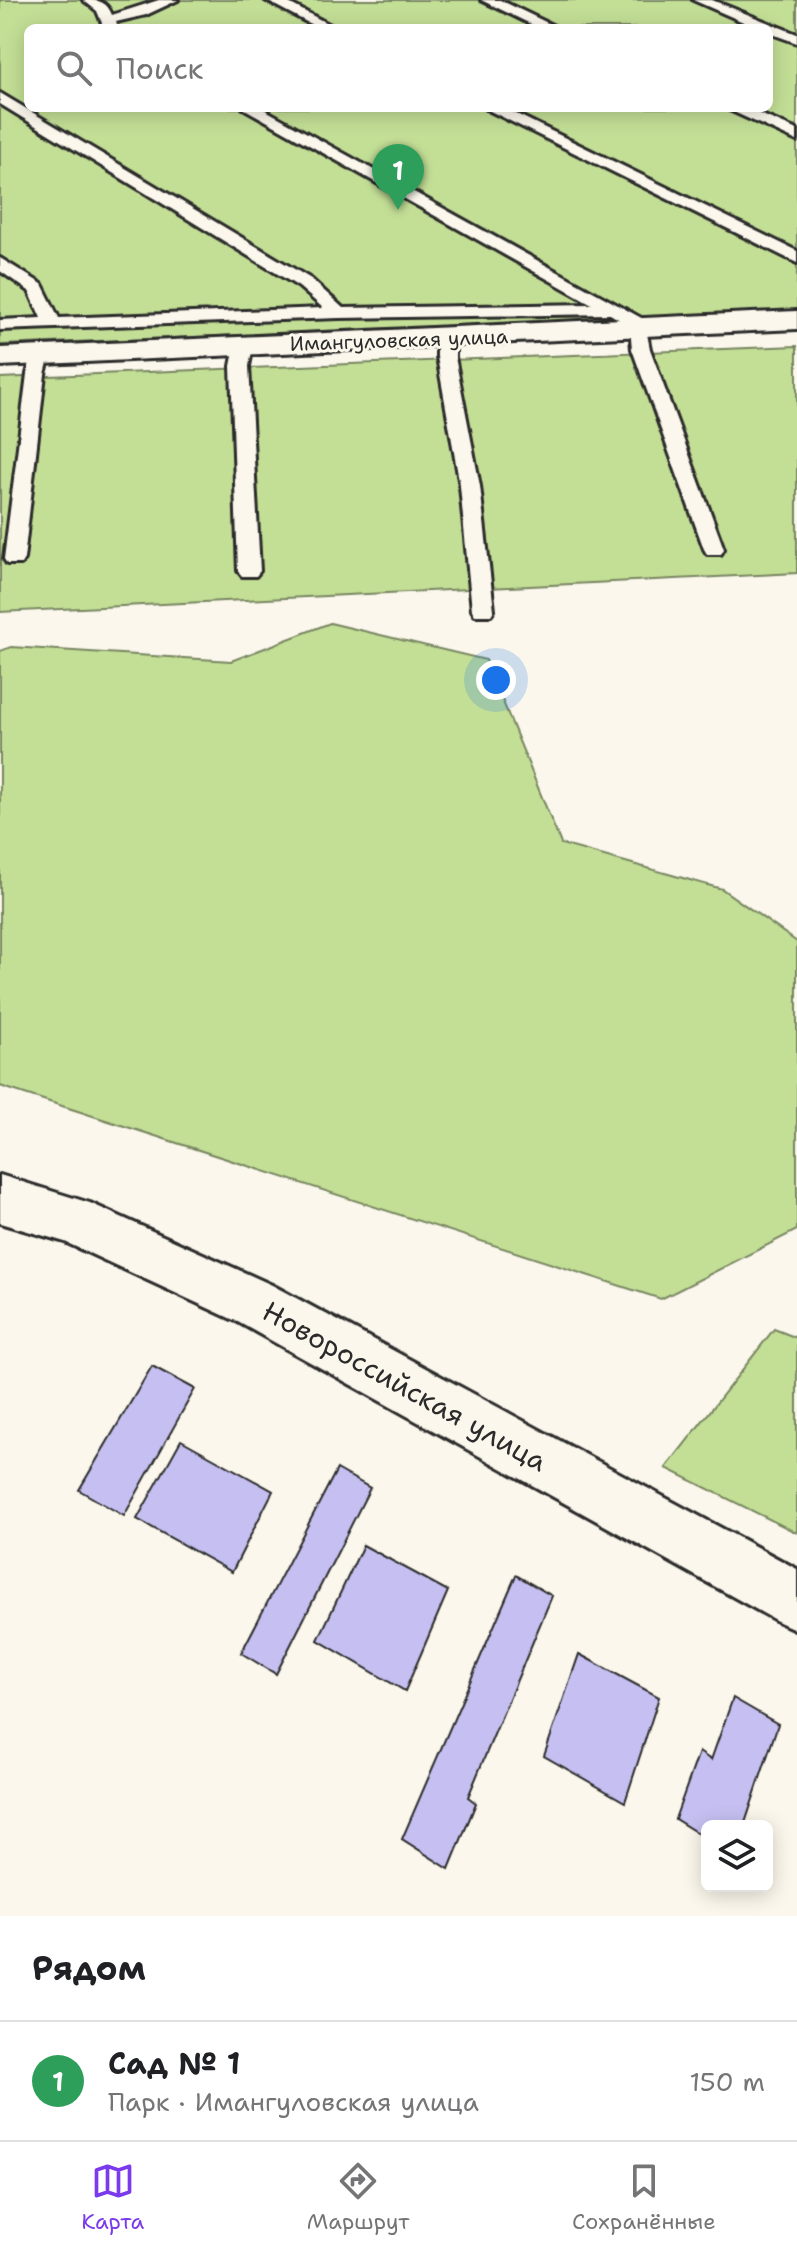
<!DOCTYPE html>
<html lang="ru">
<meta charset="utf-8">
<style>
:root{--surface:#fff;--page:#f2f2f2;--text:#202124;--muted:#757577;--line:#e0e0e0;--accent:#7c3aed}
body{margin:0;font-family:"Shantell Sans",sans-serif;background:var(--page);color:var(--text)}
.controls{position:absolute;right:24px;bottom:24px;display:grid;overflow:hidden;border-radius:12px;box-shadow:0 4px 20px #0003}
.controls button{width:72px;height:72px;display:grid;place-items:center;padding:0;border:0;border-bottom:2px solid var(--line);background:var(--surface);color:var(--text);font:40px sans-serif}
.you{position:absolute;left:496px;top:680px;width:28px;height:28px;margin:-20px;border:6px solid #fff;border-radius:50%;background:#1a73e8;box-shadow:0 0 0 12px #1a73e833}
.badge{display:grid;place-items:center;width:52px;height:52px;border-radius:50%;background:var(--accent);color:#fff;font-size:26px;font-weight:700}
.pin{position:absolute;translate:-50% -66px;filter:drop-shadow(0 2px 4px #0008)}
.pin::after{content:'';position:absolute;top:42px;width:28px;height:24px;background:inherit;clip-path:polygon(0 0,100% 0,50% 100%)}
.list{margin:0;padding:0;list-style:none}
h2{display:flex;justify-content:space-between;align-items:center;height:104px;margin:0;padding:0 32px;font-size:34px}
h2 small{font-size:26px;font-weight:400;color:var(--muted)}
.list li{display:grid;grid-template-columns:52px 1fr auto;gap:24px;align-items:center;box-sizing:border-box;height:120px;padding:0 32px;border-top:2px solid var(--line)}
.list b{display:block;font-size:30px;white-space:nowrap}
.list p{margin:0;font-size:26px;white-space:nowrap;color:var(--muted)}
.list em{font-size:26px;font-style:normal;color:var(--muted)}
.icon{flex:none;width:44px;height:44px;fill:none;stroke:currentColor;stroke-width:2;stroke-linecap:round;stroke-linejoin:round}
.map{position:relative;flex:none;width:797px;height:1916px;overflow:hidden}
.search{position:absolute;background:var(--surface);box-shadow:0 4px 20px #0003;left:24px;right:24px;top:24px;height:88px;display:flex;align-items:center;gap:20px;box-sizing:border-box;padding:0 28px;border-radius:12px;color:var(--muted);font-size:30px}
.sheet{height:224px;background:var(--surface)}
nav{display:flex;justify-content:space-around;align-items:center;box-sizing:border-box;height:112px;border-top:2px solid var(--line);background:var(--surface);font-size:22px;color:var(--muted)}
nav a{display:grid;justify-items:center;gap:4px}
nav .on{color:var(--accent)}
.map>svg:first-child{display:block}
.green{fill:#c3df96;stroke:#778560;stroke-width:2;fill-rule:evenodd}
.building{fill:#c6c0f2;stroke:#2b2b2b;stroke-width:2}
.lines{fill:none;stroke-linecap:round;stroke-linejoin:round}
.lane-casing{stroke:#2b2b2b;stroke-width:6}
.street-casing{stroke:#2b2b2b;stroke-width:6}
.secondary-casing{stroke:#2b2b2b;stroke-width:6}
.lane{fill:#fbf7ec;fill-rule:evenodd}
.street{fill:#fbf7ec;fill-rule:evenodd}
.secondary{fill:#fbf7ec;fill-rule:evenodd}
.labels{text-anchor:middle;stroke-width:6;stroke-linejoin:round;paint-order:stroke}
.far-street-label{font-size:20px;fill:#2b2b2b;stroke:#fbf7ec}
.near-street-label{font-size:28px;fill:#2b2b2b;stroke:#fbf7ec}
</style>
<div class="map">
<svg width="797" height="1916" viewBox="0 0 797 1916">
<rect width="100%" height="100%" fill="#fbf7ec"/>
<filter id="ink" filterUnits="userSpaceOnUse"><feTurbulence type="fractalNoise" baseFrequency=".0125" numOctaves="2"/><feDisplacementMap in="SourceGraphic" scale="16" xChannelSelector="R" yChannelSelector="G"/><feConvolveMatrix kernelMatrix="1 2 1 2 8 2 1 2 1" color-interpolation-filters="sRGB"/></filter>
<g filter="url(#ink)">
<!-- green -->
<g class="green">
<path d="M0,0H797V312L0,345ZM28,28H769V108H28Z"/>
<path d="M797,346V573L0,612V378Z"/>
<path d="M330,623L486,660L561,844L722,889L797,942V1230L661,1299L0,1086V651L11,647L231,661Z"/>
<path d="M774,1329L797,1338V1533L666,1468Z"/>
</g>
<!-- building -->
<g class="building">
<path d="M152,1366L195,1389L124,1516L79,1490Z"/>
<path d="M181,1440L273,1491L232,1572L137,1519Z"/>
<path d="M337,1469L370,1488L276,1674L241,1653Z"/>
<path d="M363,1545L448,1591L405,1691L318,1640Z"/>
<path d="M516,1575L552,1596L468,1797L476,1803L449,1869L402,1839Z"/>
<path d="M579,1654L659,1697L625,1802L544,1756Z"/>
<path d="M733,1698L778,1724L744,1826H707V1839L675,1819L699,1752L711,1760Z"/>
</g>
<g class="lines">
<!-- lane casing -->
<g class="lane-casing">
<g id="lane">
<path d="M83,0C97,0 106,0 112,15L159,0H178L146,15L116,22L118,28H104L97,11Z"/>
<path d="M265,0H283L336,28H318Z"/>
<path d="M481,0H500L558,28H539Z"/>
<path d="M693,0H712L797,34V43L769,33V28H757Z"/>
<path d="M0,93L311,279L343,308L592,304L243,108H262L654,325L657,329L654,333L647,334L650,349L724,549L721,554H707L704,549L632,349L630,326L610,314L339,318L0,330V320L41,318L29,291L0,271V258L42,284L59,318L323,308L299,287L0,104Z"/>
<path d="M484,108H504L797,251V263Z"/>
<path d="M725,108H746L797,130V141Z"/>
<path d="M446,333L455,338V357L480,486L494,610L491,615H475L472,610L460,486L437,357V338Z"/>
<path d="M244,341L253,346L249,366L260,571L256,576H242L238,571L231,366L235,346Z"/>
<path d="M41,349L50,355L45,374L24,559L21,564H7L4,559L27,374L32,355Z"/>
</g>
</g>
<!-- street casing -->
<g class="street-casing">
<path id="street" d="M0,1175L90,1203L272,1285L797,1569V1630L777,1621L236,1321L65,1242L0,1223Z"/>
</g>
<!-- secondary casing -->
<g class="secondary-casing">
<path id="secondary" d="M797,311V329L0,366V348Z"/>
</g>
<!-- lane -->
<use href="#lane" class="lane"/>
<!-- street -->
<use href="#street" class="street"/>
<!-- secondary -->
<use href="#secondary" class="secondary"/>
</g>
</g>
<g class="labels">
<!-- far-street labels -->
<g class="far-street-label">
<text transform="translate(399 340) rotate(-2)" y="7">Имангуловская улица</text>
</g>
<!-- near-street labels -->
<g class="near-street-label">
<text transform="translate(405 1386) rotate(29)" y="10">Новороссийская улица</text>
</g>
</g>
</svg>
<div class="controls">
<button><svg class="icon" aria-label="layers" viewBox="0 0 24 24"><path d="M12 4l9 5-9 5-9-5zM3 14l9 5 9-5"/></svg></button>
</div>
<div class="you"></div>
<div class="pin badge" style="left:398px;top:210px;background:#2e9e5b">1</div>
<div class="search"><svg class="icon" aria-label="search" viewBox="0 0 24 24"><circle cx="10" cy="10" r="6"/><path d="M15 15l6 6"/></svg>Поиск</div>
</div>
<section class="sheet">
<h2>Рядом<small></small></h2>
<ul class="list">
<li><span class="badge" style="background:#2e9e5b">1</span><div><b>Сад № 1</b><p>Парк · Имангуловская улица</p></div><em>150 m</em></li>
</ul>
</section>
<nav>
<a class="on"><svg class="icon" aria-label="map" viewBox="0 0 24 24"><path d="M3 6l6-2 6 2 6-2v14l-6 2-6-2-6 2zM9 4v14M15 6v14"/></svg>Карта</a>
<a><svg class="icon" aria-label="directions" viewBox="0 0 24 24"><path d="M12 3l9 9-9 9-9-9zM9 14v-3h6M13 9l2 2-2 2"/></svg>Маршрут</a>
<a><svg class="icon" aria-label="saved" viewBox="0 0 24 24"><path d="M7 4h10v16l-5-4-5 4z"/></svg>Сохранённые</a>
</nav>
